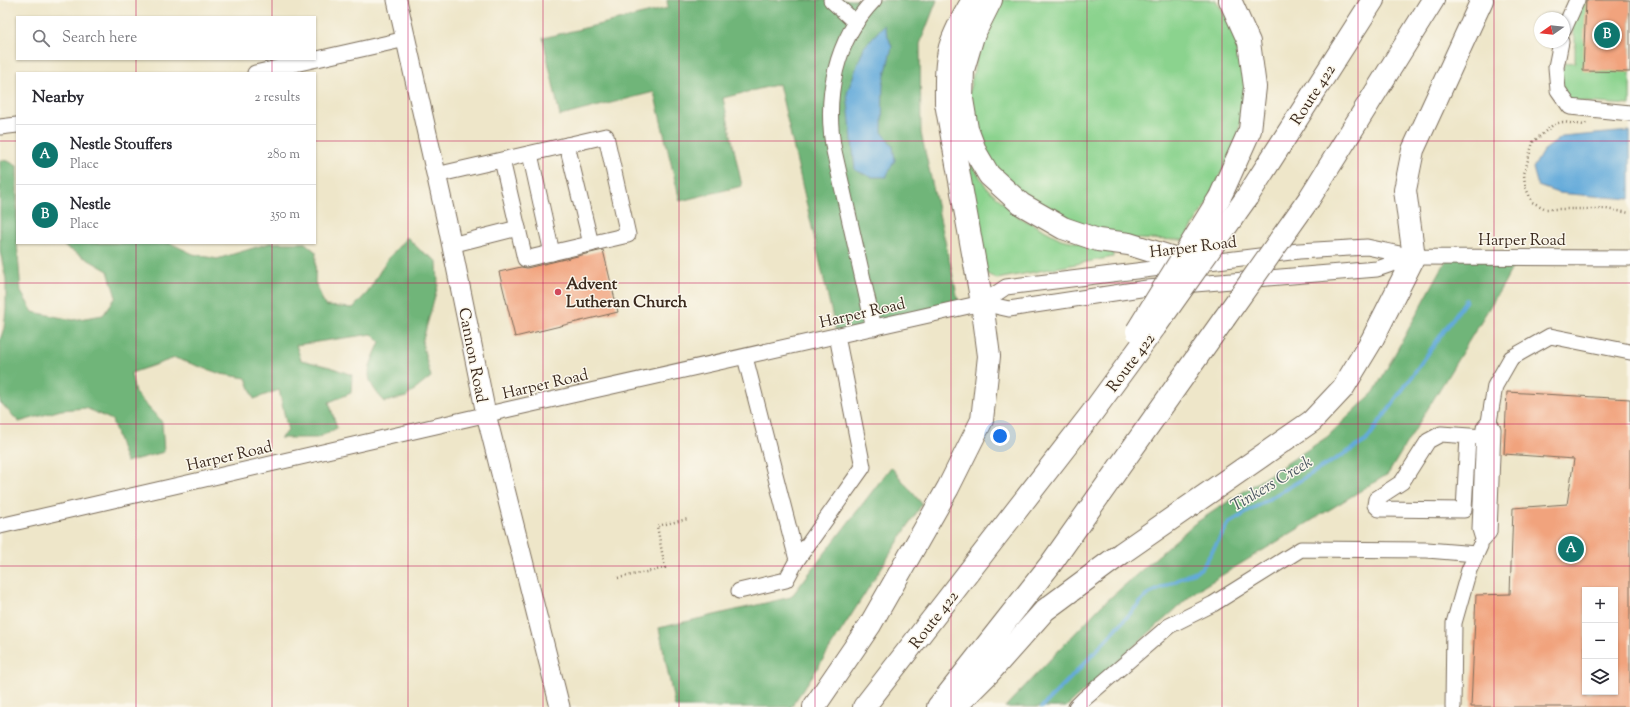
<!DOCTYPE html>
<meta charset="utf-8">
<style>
:root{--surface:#fff;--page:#f7f7f7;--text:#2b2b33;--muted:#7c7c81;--line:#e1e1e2;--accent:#0f766e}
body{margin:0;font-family:"Sorts Mill Goudy",serif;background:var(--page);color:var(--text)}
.controls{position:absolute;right:12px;bottom:12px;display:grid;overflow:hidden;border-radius:0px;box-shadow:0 1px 3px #0004}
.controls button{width:36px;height:36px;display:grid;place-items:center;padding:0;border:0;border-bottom:1px solid var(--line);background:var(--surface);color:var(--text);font:20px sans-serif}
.compass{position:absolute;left:1534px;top:12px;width:36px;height:36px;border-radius:50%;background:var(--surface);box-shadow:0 1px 3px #0004;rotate:256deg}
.you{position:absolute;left:1000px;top:436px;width:14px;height:14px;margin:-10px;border:3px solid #fff;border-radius:50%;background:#1a73e8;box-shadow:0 0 0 6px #1a73e833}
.badge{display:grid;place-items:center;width:26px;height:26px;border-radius:50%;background:var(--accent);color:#fff;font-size:13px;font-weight:700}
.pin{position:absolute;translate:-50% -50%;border:2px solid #fff;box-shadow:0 1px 4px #0006}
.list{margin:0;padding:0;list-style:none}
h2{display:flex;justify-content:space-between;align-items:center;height:52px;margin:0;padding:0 16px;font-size:17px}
h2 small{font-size:13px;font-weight:400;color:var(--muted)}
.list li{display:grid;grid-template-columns:26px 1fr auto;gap:12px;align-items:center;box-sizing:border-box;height:60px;padding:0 16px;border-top:1px solid var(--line)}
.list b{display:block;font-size:15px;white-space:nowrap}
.list p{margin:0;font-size:13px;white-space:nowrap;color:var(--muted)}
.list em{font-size:13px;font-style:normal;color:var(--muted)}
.icon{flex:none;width:22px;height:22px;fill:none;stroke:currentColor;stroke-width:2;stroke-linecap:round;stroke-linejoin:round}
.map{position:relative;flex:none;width:1630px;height:707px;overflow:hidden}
.search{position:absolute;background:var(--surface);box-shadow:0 1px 3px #0004;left:16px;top:16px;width:300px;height:44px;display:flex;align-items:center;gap:10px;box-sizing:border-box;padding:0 14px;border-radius:0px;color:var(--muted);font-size:15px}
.panel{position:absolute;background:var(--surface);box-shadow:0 1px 3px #0004;left:16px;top:72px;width:300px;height:172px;border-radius:0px}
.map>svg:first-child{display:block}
.green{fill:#8bd38e;stroke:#637e56}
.forest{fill:#70b579;stroke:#56704c}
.water{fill:#64aada;stroke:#506a7c}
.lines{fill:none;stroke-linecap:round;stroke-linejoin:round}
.stream{stroke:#64aada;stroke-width:4}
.building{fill:#f1a37d;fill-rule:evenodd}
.minor-casing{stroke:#7a6c5a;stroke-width:17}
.major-casing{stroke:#7a6c5a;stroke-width:21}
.highway-casing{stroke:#7a6c5a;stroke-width:24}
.path{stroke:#7a6c5a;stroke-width:2.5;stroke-dasharray:1 3;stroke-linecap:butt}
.minor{stroke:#fff;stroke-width:15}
.major{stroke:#fff;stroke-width:19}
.highway{stroke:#fff;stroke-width:22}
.highway-bridge-casing{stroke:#7a6c5a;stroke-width:24;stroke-linecap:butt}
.highway-bridge{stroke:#fff;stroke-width:22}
.grid{fill:none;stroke:#c2185b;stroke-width:1;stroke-opacity:0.55}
.poi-dot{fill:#d1495b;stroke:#fbf7ec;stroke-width:1.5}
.labels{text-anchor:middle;stroke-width:3;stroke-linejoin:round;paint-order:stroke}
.street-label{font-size:16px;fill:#3b2a1e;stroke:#fbf7ec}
.poi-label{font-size:16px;font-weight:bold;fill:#3b2a1e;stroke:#fbf7ec;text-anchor:start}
.water-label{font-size:17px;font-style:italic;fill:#495760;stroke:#fbf7ec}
</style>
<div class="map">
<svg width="1630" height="707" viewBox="0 0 1630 707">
<rect width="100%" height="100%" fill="#fbf7ec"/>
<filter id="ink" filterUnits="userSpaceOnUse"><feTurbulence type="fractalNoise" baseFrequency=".025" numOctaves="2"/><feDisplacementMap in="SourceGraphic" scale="8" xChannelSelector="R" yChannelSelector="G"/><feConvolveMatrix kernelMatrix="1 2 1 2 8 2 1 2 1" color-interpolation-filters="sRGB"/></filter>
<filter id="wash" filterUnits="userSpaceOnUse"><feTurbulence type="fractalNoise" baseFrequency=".012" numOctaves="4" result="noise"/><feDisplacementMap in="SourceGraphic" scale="16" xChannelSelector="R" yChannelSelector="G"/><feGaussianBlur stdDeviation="0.9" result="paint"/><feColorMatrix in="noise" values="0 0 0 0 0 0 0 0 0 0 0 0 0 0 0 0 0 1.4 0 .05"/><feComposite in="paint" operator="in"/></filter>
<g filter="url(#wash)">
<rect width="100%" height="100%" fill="#eee6c9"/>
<!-- green -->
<g class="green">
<path d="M999,0H1216L1217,2L1240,40L1246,91L1237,140L1205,207L1184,240L1135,239L1063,222L994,171L973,129L968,96L986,18Z"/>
<path d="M1585,0H1630V105L1567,101L1559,77L1565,63L1575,62V37L1571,25Z"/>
<path d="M967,157L987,188L1019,217L1061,239L1113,250V257L997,279L987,274L961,160Z"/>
</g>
<!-- forest -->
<g class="forest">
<path d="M667,0H937L920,44L921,133L960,308L837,336L779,84L723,98L742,186L680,201L654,92L560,116L543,38L668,8Z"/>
<path d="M0,160L8,161L17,166V243L21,292L33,312L73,320L103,315L116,297L108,271L64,246L63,243H170L193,254L217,259L270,243H305L316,252L315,282L325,306L353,308L368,292L386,261L407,237L421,251L437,261L438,285L422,343L431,377L406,397L385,402C361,377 368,370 380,342L372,334L296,345L301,360L330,367L352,375L351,393L329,402L337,428L317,438H280L288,431L279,390L254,399L246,378L221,374L175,358L131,373L135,393L162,422L164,452L126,462L112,420L86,408L61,410L19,422L0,402V340L4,328L6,309V279L0,251Z"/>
<path d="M1448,257H1518L1503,285L1388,474L1196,591L1066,707H1005L1101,606L1194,524L1327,437L1374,392Z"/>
<path d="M891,467L922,504L813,675L791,707H675L659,628L791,597Z"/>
</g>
<!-- water -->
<g class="water">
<path d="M884,25L892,47L883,84L882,132L893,146L895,160L886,177H871L855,170L847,93L864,47Z"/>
<path d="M1630,131V199L1558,193L1538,186L1533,168L1543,151L1562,137Z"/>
</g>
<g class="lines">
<!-- stream -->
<path class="stream" d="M1042,707L1082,666L1147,595L1202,568L1229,523L1366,441L1466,300"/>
</g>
<g id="blocks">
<!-- building -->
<g class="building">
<path d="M1586,0H1630V72L1583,71Z"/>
<path d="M603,250L618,312L515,337L499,272L521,267L527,268Z"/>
<path d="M1507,392L1630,399V707H1471L1476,595L1510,594L1513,508L1567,504L1574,459L1504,454ZM1585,590H1615V692H1585Z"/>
</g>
</g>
</g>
<g filter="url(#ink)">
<use href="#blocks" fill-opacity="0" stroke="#7a6c5a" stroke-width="1"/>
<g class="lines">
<!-- minor casing -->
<g class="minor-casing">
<g id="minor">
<path d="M831,0L856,23"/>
<path d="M1564,29L1577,0"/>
<path d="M1561,42L1556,67L1558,90L1570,107L1630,113"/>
<path d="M255,73L406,39"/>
<path d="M0,127L17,125"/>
<path d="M567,145L591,244"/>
<path d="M530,154L552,253"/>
<path d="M436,175L606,136L628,235L525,259L502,160"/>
<path d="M451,245L518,228"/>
<path d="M982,303L1009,309L1147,288L1377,269L1412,257"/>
<path d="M874,328L834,151C824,97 835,40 874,0"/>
<path d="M745,357L797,560L863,467L837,336"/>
<path d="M1489,422L1493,429L1489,532L1483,539L1480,529L1484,428L1489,422L1495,386L1511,358L1550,336L1630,352"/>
<path d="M1468,437L1464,510L1379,509L1375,505L1376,499L1402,482L1428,441L1441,434L1484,437"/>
<path d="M0,526L510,409L982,303L1006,287L1299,251L1367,247L1414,257L1630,258"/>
<path d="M739,591L786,580L797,560"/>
<path d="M1076,707L1084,699L1169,626L1213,604L1301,549L1427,550L1476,554"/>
<path d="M1453,707L1454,623L1469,570L1480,546"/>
</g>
</g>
<!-- major casing -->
<g class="major-casing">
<path id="major" d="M397,0L448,227L486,414L560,707"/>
</g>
<!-- highway casing -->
<g class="highway-casing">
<g id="highway">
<path d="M991,0L973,36L963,70L962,99L967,129L976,153L989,175L1021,204L1063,228L1098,240L1129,244L1193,264"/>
<path d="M1220,197L1250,130L1255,87L1249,42L1230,0"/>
<path d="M1247,197L1373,0"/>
<path d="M1309,199L1433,0"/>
<path d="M814,707L870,625L948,488L982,420L989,356L982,303L946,103C946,85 945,66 950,47C955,31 964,15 973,0"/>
<path d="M864,707L1092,413L1155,327"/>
<path d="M938,707L1050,565L1224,319"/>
<path d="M955,707L989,673L1045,610L1122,553L1312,421L1343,388L1372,340L1414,257L1405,190L1413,150L1482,0"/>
</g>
</g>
<!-- path -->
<g class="path">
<path d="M1586,123L1584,125L1563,122L1554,124L1533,142L1524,174L1525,186L1532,202L1546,209H1606L1630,213"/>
<path d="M618,578L665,568L657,526L688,519"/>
</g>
<!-- minor -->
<use href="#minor" class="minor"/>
<!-- major -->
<use href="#major" class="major"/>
<!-- highway -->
<use href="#highway" class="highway"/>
<!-- highway-bridge casing -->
<g class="highway-bridge-casing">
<g id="highway-bridge">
<path d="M1224,319L1309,199"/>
<path d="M1155,327L1247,197"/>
<path d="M1137,331L1220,197"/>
</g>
</g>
<!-- highway-bridge -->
<use href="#highway-bridge" class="highway-bridge"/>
</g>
</g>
<!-- grid -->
<path class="grid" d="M136,0V17M272,0V17M408,0V707M543,0V707M679,0V707M815,0V707M951,0V707M1087,0V707M1222,0V707M1358,0V707M1494,0V707M136,59V73M272,59V73M0,141H17M315,141H1630M136,243V707M272,243V707M0,283H1630M0,424H1630M0,566H1630"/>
<!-- markers -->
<circle class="poi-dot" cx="558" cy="292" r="4"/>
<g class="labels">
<!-- street labels -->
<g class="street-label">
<text transform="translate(1312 94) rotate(-57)" y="6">Route 422</text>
<text x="1522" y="245">Harper Road</text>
<text transform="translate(1193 246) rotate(-7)" y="6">Harper Road</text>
<text transform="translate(862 312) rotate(-13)" y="6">Harper Road</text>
<text transform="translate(474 355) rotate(79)" y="6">Cannon Road</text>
<text transform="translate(1130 362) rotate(-53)" y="6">Route 422</text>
<text transform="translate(545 383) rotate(-13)" y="6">Harper Road</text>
<text transform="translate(229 455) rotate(-13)" y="6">Harper Road</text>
<text transform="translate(933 619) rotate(-52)" y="6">Route 422</text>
</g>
<!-- poi labels -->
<g class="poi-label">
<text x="566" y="289">Advent<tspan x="566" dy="18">Lutheran Church</tspan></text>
</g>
<!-- water labels -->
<g class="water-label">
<text transform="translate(1271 483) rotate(-31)" y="6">Tinkers Creek</text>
</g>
</g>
</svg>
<div class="controls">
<button>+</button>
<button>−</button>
<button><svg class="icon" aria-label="layers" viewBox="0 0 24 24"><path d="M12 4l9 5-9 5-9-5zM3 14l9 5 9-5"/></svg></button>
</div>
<svg class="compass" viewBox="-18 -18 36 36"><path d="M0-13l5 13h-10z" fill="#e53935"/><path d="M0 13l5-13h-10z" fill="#7c7c81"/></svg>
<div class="you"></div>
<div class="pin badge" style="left:1571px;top:549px">A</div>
<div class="pin badge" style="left:1607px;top:35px">B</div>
<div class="search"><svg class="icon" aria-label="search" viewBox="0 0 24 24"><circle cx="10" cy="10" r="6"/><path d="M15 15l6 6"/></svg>Search here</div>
<section class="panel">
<h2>Nearby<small>2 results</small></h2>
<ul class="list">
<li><span class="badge">A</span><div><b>Nestle Stouffers</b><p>Place</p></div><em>280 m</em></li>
<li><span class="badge">B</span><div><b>Nestle</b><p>Place</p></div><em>350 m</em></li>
</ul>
</section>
</div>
